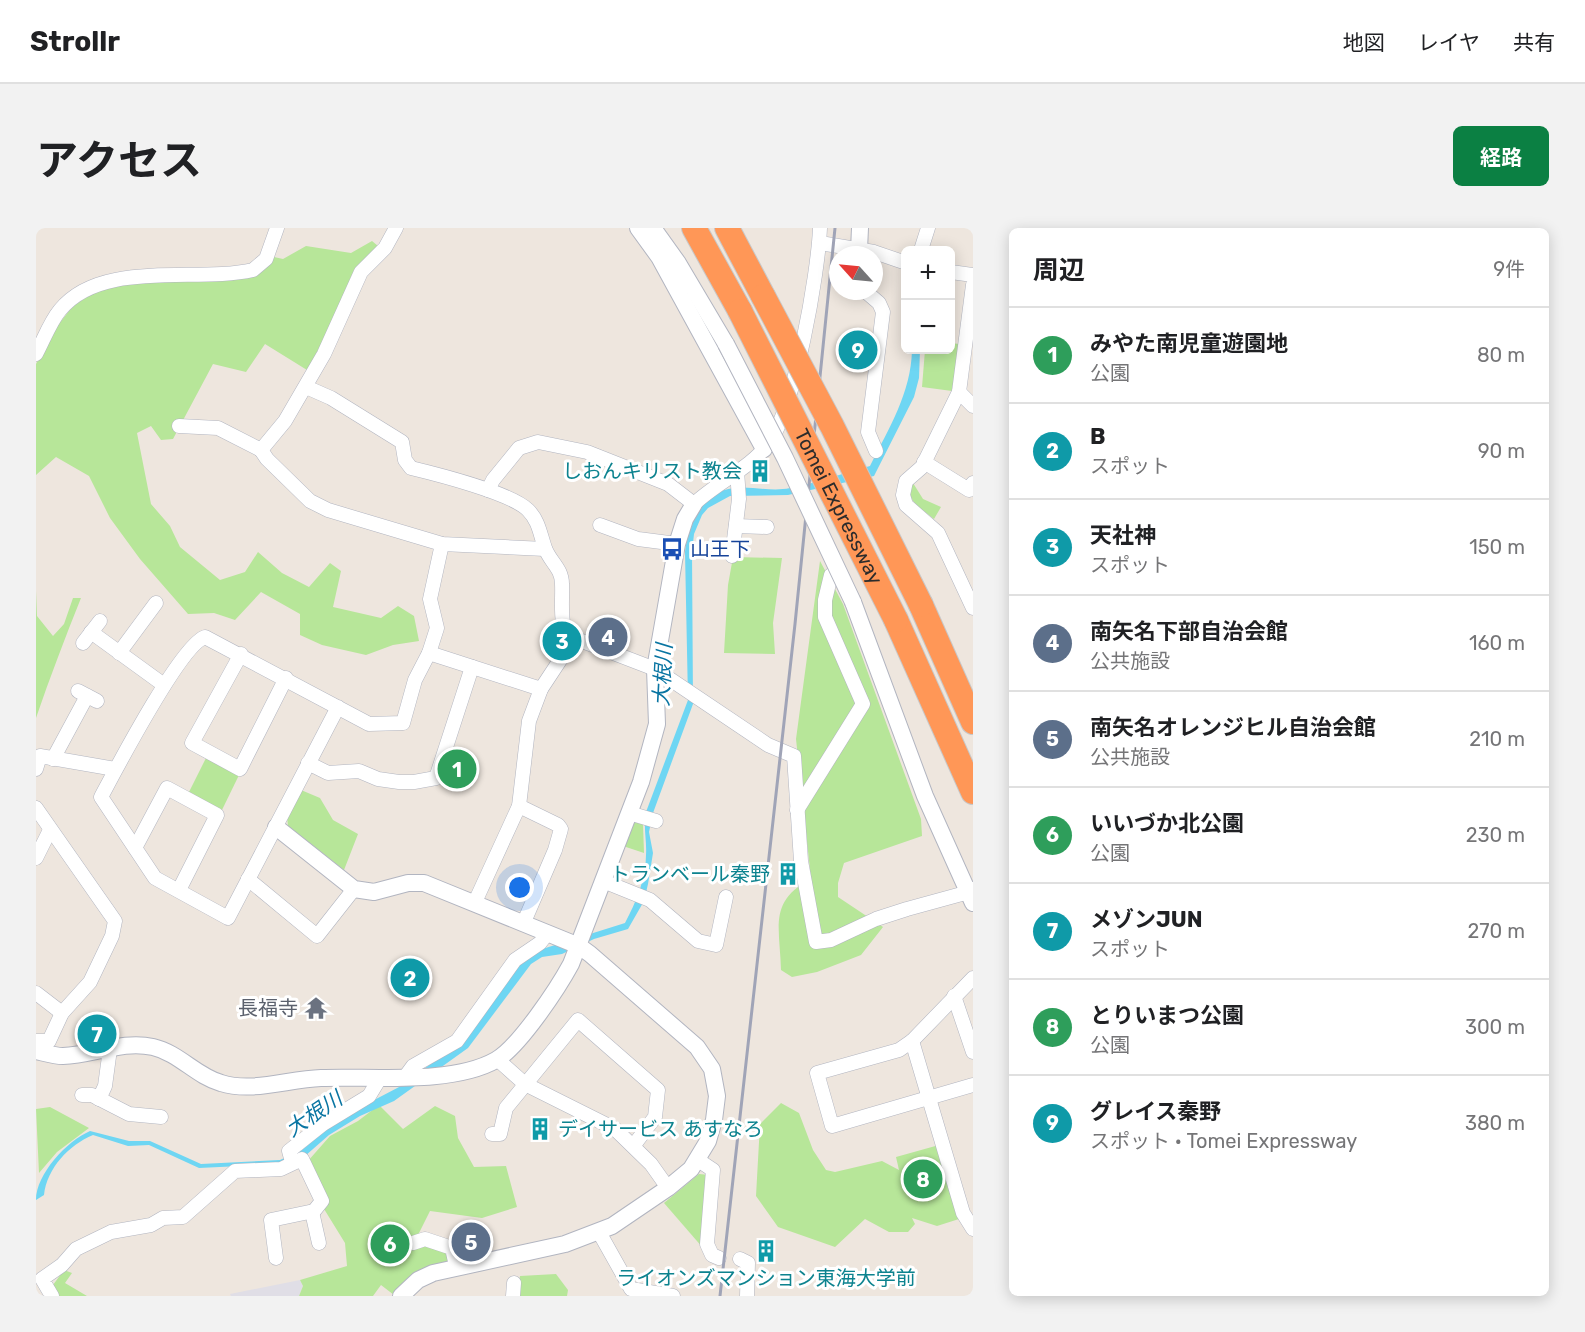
<!DOCTYPE html>
<html lang="ja">
<meta charset="utf-8">
<style>
:root{--surface:#fff;--page:#f2f2f2;--text:#202124;--muted:#757577;--line:#e0e0e0;--accent:#0b8043}
body{margin:0;font-family:Rubik,"Noto Sans JP",sans-serif;background:var(--page);color:var(--text)}
.controls{position:absolute;right:18px;top:18px;display:grid;overflow:hidden;border-radius:9px;box-shadow:0 3px 15px #0003}
.controls button{width:54px;height:54px;display:grid;place-items:center;padding:0;border:0;border-bottom:2px solid var(--line);background:var(--surface);color:var(--text);font:30px sans-serif}
.compass{position:absolute;left:793px;top:18px;width:54px;height:54px;border-radius:50%;background:var(--surface);box-shadow:0 3px 15px #0003;rotate:297deg}
.you{position:absolute;left:484px;top:660px;width:21px;height:21px;margin:-15px;border:4px solid #fff;border-radius:50%;background:#1a73e8;box-shadow:0 0 0 9px #1a73e833}
.badge{display:grid;place-items:center;width:39px;height:39px;border-radius:50%;background:var(--accent);color:#fff;font-size:20px;font-weight:700}
.pin{position:absolute;translate:-50% -50%;border:3px solid #fff;box-shadow:0 2px 6px #0006}
.list{margin:0;padding:0;list-style:none}
h2{display:flex;justify-content:space-between;align-items:center;height:78px;margin:0;padding:0 24px;font-size:26px}
h2 small{font-size:20px;font-weight:400;color:var(--muted)}
.list li{display:grid;grid-template-columns:39px 1fr auto;gap:18px;align-items:center;box-sizing:border-box;height:96px;padding:0 24px;border-top:2px solid var(--line)}
.list b{display:block;font-size:22px;white-space:nowrap}
.list p{margin:0;font-size:20px;white-space:nowrap;color:var(--muted)}
.list em{font-size:20px;font-style:normal;color:var(--muted)}
.map{position:relative;flex:none;width:937px;height:1068px;overflow:hidden;border-radius:9px}
header{display:flex;align-items:center;gap:36px;box-sizing:border-box;height:84px;padding:0 30px;background:var(--surface);border-bottom:2px solid var(--line)}
header strong{font-size:28px}
nav{display:flex;gap:33px;margin-inline-start:auto;font-size:21px}
.intro{display:flex;align-items:center;justify-content:space-between;box-sizing:border-box;height:144px;padding:0 36px}
h1{margin:0;font-size:42px}
.button{padding:15px 27px;border-radius:9px;background:var(--accent);color:#fff;font-size:21px;font-weight:700}
main{display:flex;gap:36px;padding:0 36px}
aside{flex:1;background:var(--surface);border-radius:9px;box-shadow:0 3px 15px #0003}
.map>svg:first-child{display:block}
.industrial{fill:#e0dee6}
.green{fill:#b7e699}
.water{fill:#6ed6f3}
.lines{fill:none;stroke-linecap:round;stroke-linejoin:round}
.minor-casing{stroke:#b2b5c0;stroke-width:15}
.tertiary-casing{stroke:#b2b5c0;stroke-width:18}
.motorway-casing{stroke:#c8c8c8;stroke-width:26}
.minor{stroke:#fff;stroke-width:14}
.tertiary{stroke:#fff;stroke-width:16}
.motorway{stroke:#ff9757;stroke-width:24}
.rail{stroke:#a0a4b7;stroke-width:3}
.tertiary-bridge-casing{stroke:#b2b5c0;stroke-width:18;stroke-linecap:butt}
.motorway-bridge-casing{stroke:#c8c8c8;stroke-width:26;stroke-linecap:butt}
.tertiary-bridge{stroke:#fff;stroke-width:16}
.motorway-bridge{stroke:#ff9757;stroke-width:24}
.labels{text-anchor:middle;stroke-width:6;stroke-linejoin:round;paint-order:stroke}
.culture-label{font-size:20px;fill:#0d838f;stroke:#fff;text-anchor:end}
.street-label{font-size:20px;fill:#2c2c2c;stroke:#fff}
.transit-label{font-size:20px;fill:#164399;stroke:#fff;text-anchor:start}
.worship-label{font-size:20px;fill:#5b616d;stroke:#fff;text-anchor:end}
.water-label{font-size:21px;font-style:italic;fill:#0975a2;stroke:#fff}
</style>
<header>
<strong>Strollr</strong>
<nav><a>地図</a><a>レイヤ</a><a>共有</a></nav>
</header>
<div class="intro"><h1>アクセス</h1><a class="button">経路</a></div>
<main>
<div class="map">
<svg width="937" height="1068" viewBox="0 0 937 1068">
<rect width="100%" height="100%" fill="#eee6de"/>
<!-- industrial -->
<path class="industrial" d="M264,1052L267,1058L263,1068H195L194,1066Z"/>
<!-- green -->
<g class="green">
<path d="M336,13L342,18L318,42L283,124L271,142L229,116L210,144L177,136L137,211L125,212L115,198L101,205L115,276L134,298L144,319L184,352L209,344L222,324L246,345L273,359L294,335L305,343L297,379L345,390L362,378L378,388L383,413L357,417L330,427L286,417L264,407V386L225,364L199,392L178,385L152,386L104,331L74,290L53,248L20,229L0,247V136L18,102L37,78L65,60L232,33L238,29L247,31L270,18L315,25Z"/>
<path d="M915,115L923,116L916,163L886,159L889,122H915Z"/>
<path d="M877,255L887,271L905,279L898,291C885,280 873,276 873,258Z"/>
<path d="M697,329L746,330L737,395L739,426L688,425L692,357Z"/>
<path d="M784,333L807,376L885,591L886,608L808,635L802,655V669L847,699L825,727L781,744L756,749L745,742C744,700 732,673 775,651L760,511Z"/>
<path d="M0,363L1,388L17,408L28,396L37,370H45C29,410 14,449 0,490Z"/>
<path d="M413,522L438,530L433,551L402,552Z"/>
<path d="M171,528L204,545L185,584L152,566Z"/>
<path d="M265,562L284,570L297,592L322,606L308,642L252,598L251,589Z"/>
<path d="M598,592L607,596L608,625L587,618Z"/>
<path d="M745,875L763,885L777,922L790,942L799,944L846,933L863,942L860,929L903,917L923,991L901,998L876,990L879,996L872,1004H853L829,991L799,1019L742,999L720,968L724,896Z"/>
<path d="M343,877L367,901L399,878L419,888L422,910L438,939L470,938L481,979L446,990L394,983L383,1005L413,1023L416,1034L358,1067L345,1057L337,1068H263L267,1058L264,1052L311,1038L309,1015L264,942L294,908L322,893Z"/>
<path d="M14,879L53,900L21,924L3,945L0,881Z"/>
<path d="M663,946L673,947L667,1020L628,975Z"/>
<path d="M28,1042L36,1045L29,1055L51,1068H23L17,1057Z"/>
<path d="M520,1046L532,1062L531,1068H481L484,1048Z"/>
</g>
<!-- water -->
<path class="water" d="M876,122H884L883,150L878,169L838,248L752,267L694,268L672,280L666,287L658,306L656,324L657,476L617,585L613,604L617,625L612,656L608,673L592,701L558,711L526,726L506,729L495,736L432,820L358,873L324,888L293,907L269,928L245,936L163,940L113,917L92,918L57,907C33,917 11,940 8,967L0,972C0,946 31,913 54,903L93,913H114L165,936L244,932L266,922L291,901L319,882L365,858L424,814L479,740L500,723L589,695C600,674 610,651 610,627C611,612 607,600 610,584L652,472L649,324C652,295 666,263 698,260C716,258 736,264 754,260C781,255 807,245 834,238C853,200 875,165 876,122Z"/>
<g class="lines">
<!-- minor casing -->
<g class="minor-casing">
<g id="minor">
<path d="M360,0L349,20L325,44L288,126L249,193L225,222L231,231L274,273L292,282L406,316L509,321"/>
<path d="M784,15L838,24L870,35"/>
<path d="M885,22L892,0"/>
<path d="M915,44L937,47"/>
<path d="M937,57L923,164L886,239L870,253L867,267L870,277L902,305L937,380"/>
<path d="M829,63L843,75L847,84L832,204L840,223"/>
<path d="M0,126C8,111 14,94 24,82C65,31 160,55 217,42L230,31L241,0"/>
<path d="M270,159L295,170L366,214L369,232L375,240C400,246 475,265 492,282C503,293 504,306 509,320C514,334 526,340 526,356C527,374 522,399 536,414"/>
<path d="M923,164L937,178"/>
<path d="M143,198L182,200L225,222"/>
<path d="M888,234L933,262L937,255"/>
<path d="M452,262L457,252L483,220L502,214L551,224L632,256L658,276C681,254 715,240 733,215C759,178 782,47 784,0"/>
<path d="M564,297L602,311L641,316"/>
<path d="M700,298L731,299"/>
<path d="M696,328L703,271L701,243"/>
<path d="M55,404L128,457"/>
<path d="M536,414L546,413L619,441L732,517L758,528L765,633L780,714L795,712L840,691L871,681L933,664L937,661"/>
<path d="M47,415L64,393"/>
<path d="M83,425L120,375"/>
<path d="M393,425L505,461"/>
<path d="M205,426L156,515L204,541L250,450"/>
<path d="M42,463L61,473"/>
<path d="M302,479L192,690L119,650L65,569C80,541 145,417 169,409L333,496L367,495L379,452L393,425L401,400L394,371L406,316"/>
<path d="M17,531L51,468"/>
<path d="M272,535L292,545L323,543L342,551L363,554H378L400,550L436,439"/>
<path d="M0,541L4,528L79,541"/>
<path d="M483,578L522,597L525,601L519,622L488,694"/>
<path d="M0,580L79,693L76,708L54,754L26,785L13,813H0"/>
<path d="M761,582L827,476L789,389V372L795,347"/>
<path d="M593,585L620,593"/>
<path d="M99,620L131,560L181,587L143,662"/>
<path d="M0,630L14,602"/>
<path d="M212,651L281,708L318,661"/>
<path d="M567,653L614,672L662,713L680,717L690,669"/>
<path d="M439,674L483,578L493,493L505,461L536,414"/>
<path d="M937,750L876,813L863,822L781,845L796,898L937,857"/>
<path d="M0,765L26,785"/>
<path d="M918,768L937,824"/>
<path d="M876,813L927,985L937,1001"/>
<path d="M461,831L489,856L579,901L615,936L632,960"/>
<path d="M369,849L377,838L421,813L479,732L504,715L511,706"/>
<path d="M46,867H56L93,886L125,889"/>
<path d="M63,871L69,858L74,821"/>
<path d="M456,906H464L470,880L542,792L622,862L619,889L598,917"/>
<path d="M662,932L677,942L671,1016L676,1027L683,1030"/>
<path d="M256,934L253,923L287,896L333,868L344,850"/>
<path d="M276,984L283,1015"/>
<path d="M563,1004L595,1061L637,1068"/>
<path d="M377,1015L389,1011L416,1020L420,1038"/>
<path d="M704,1031L712,1035L711,1068"/>
<path d="M16,1068L6,1051L26,1037L40,1021L75,1004L115,997L127,990L147,989L199,943L245,941L266,931L286,973L278,983L235,992L240,1030"/>
<path d="M477,1068L478,1055"/>
</g>
</g>
<!-- tertiary casing -->
<g class="tertiary-casing">
<g id="tertiary">
<path d="M602,0L623,29L728,221"/>
<path d="M617,0L642,35L690,116"/>
<path d="M823,22L824,0"/>
<path d="M817,374L889,568L937,675"/>
<path d="M240,599L318,661L338,664L372,655H388L543,718L554,726L661,819L676,841L681,868L678,892L672,913L655,941L632,960L576,998L529,1016L397,1045L382,1052L365,1068"/>
<path d="M0,823C9,825 18,828 27,828C57,827 87,812 117,819C143,825 160,848 185,855C217,865 252,851 285,850C335,848 416,857 460,832C483,819 522,760 535,736L605,554L621,496L619,441L641,316L649,291L658,276"/>
</g>
</g>
<!-- motorway casing -->
<g class="motorway-casing">
<g id="motorway">
<path d="M658,0L704,83"/>
<path d="M691,0L727,68"/>
<path d="M885,377L937,494"/>
<path d="M860,392L937,564"/>
</g>
</g>
<!-- minor -->
<use href="#minor" class="minor"/>
<!-- tertiary -->
<use href="#tertiary" class="tertiary"/>
<!-- motorway -->
<use href="#motorway" class="motorway"/>
<!-- rail -->
<path class="rail" d="M684,1068L759,396L799,0"/>
<!-- tertiary-bridge casing -->
<g class="tertiary-bridge-casing">
<path id="tertiary-bridge" d="M690,116L749,230L817,374"/>
</g>
<!-- motorway-bridge casing -->
<g class="motorway-bridge-casing">
<g id="motorway-bridge">
<path d="M727,68L796,198L885,377"/>
<path id="s1" d="M704,83L860,392"/>
</g>
</g>
<!-- tertiary-bridge -->
<use href="#tertiary-bridge" class="tertiary-bridge"/>
<!-- motorway-bridge -->
<use href="#motorway-bridge" class="motorway-bridge"/>
</g>
<!-- icons -->
<defs>
<g id="building-bare" transform="scale(1.8)"><path d="M-4-6H4V6H1V3H-1V6H-4ZM-2.5-4.3h1.7v1.8h-1.7ZM.8-4.3h1.7v1.8H.8ZM-2.5-1h1.7V.8h-1.7ZM.8-1h1.7V.8H.8Z" fill="#0f9aa8" stroke="#fff" stroke-width="2.5" paint-order="stroke"/></g>
<g id="bus-bare" transform="scale(1.8)"><path d="M-5-6H5V4H4V6H2V4H-2V6H-4V4H-5ZM-3.5-4V0h7V-4ZM-3.5 1.2v1.5H-2V1.2ZM2 1.2v1.5H3.5V1.2Z" fill="#1a4fb4" stroke="#fff" stroke-width="2.5" paint-order="stroke"/></g>
<g id="temple-bare" transform="scale(1.8)"><path d="M0-6L5-2H3V0L6.5 2.5H4V6H1.5V3h-3V6H-4V2.5H-6.5L-3 0V-2H-5Z" fill="#6b7280" stroke="#fff" stroke-width="2.5" paint-order="stroke"/></g>
</defs>
<g fill-rule="evenodd">
<use href="#building-bare" x="724" y="243"/>
<use href="#bus-bare" x="636" y="321"/>
<use href="#building-bare" x="752" y="646"/>
<use href="#temple-bare" x="280" y="780"/>
<use href="#building-bare" x="504" y="901"/>
<use href="#building-bare" x="730" y="1023"/>
</g>
<g class="labels">
<!-- culture labels -->
<g class="culture-label">
<text x="706" y="250">しおんキリスト教会</text>
<text x="734" y="653">トランベール秦野</text>
<text x="522" y="908" text-anchor="start">デイサービス あすなろ</text>
<text x="730" y="1057" text-anchor="middle">ライオンズマンション東海大学前</text>
</g>
<!-- street labels -->
<g class="street-label">
<text dy="7" stroke="none"><textPath href="#s1" startOffset="219">Tomei Expressway</textPath></text>
</g>
<!-- transit labels -->
<g class="transit-label">
<text x="654" y="328">山王下</text>
</g>
<!-- worship labels -->
<g class="worship-label">
<text x="262" y="787">長福寺</text>
</g>
<!-- water labels -->
<g class="water-label">
<text transform="translate(627 447) rotate(-87)" y="7">大根川</text>
<text transform="translate(278 886) rotate(-34)" y="7">大根川</text>
</g>
</g>
</svg>
<div class="controls">
<button>+</button>
<button>−</button>
</div>
<svg class="compass" viewBox="-18 -18 36 36"><path d="M0-13l5 13h-10z" fill="#e53935"/><path d="M0 13l5-13h-10z" fill="#757577"/></svg>
<div class="you"></div>
<div class="pin badge" style="left:421px;top:541px;background:#2e9e5b">1</div>
<div class="pin badge" style="left:374px;top:750px;background:#0f9aa8">2</div>
<div class="pin badge" style="left:526px;top:413px;background:#0f9aa8">3</div>
<div class="pin badge" style="left:572px;top:409px;background:#5c6f8a">4</div>
<div class="pin badge" style="left:435px;top:1014px;background:#5c6f8a">5</div>
<div class="pin badge" style="left:354px;top:1016px;background:#2e9e5b">6</div>
<div class="pin badge" style="left:61px;top:806px;background:#0f9aa8">7</div>
<div class="pin badge" style="left:887px;top:951px;background:#2e9e5b">8</div>
<div class="pin badge" style="left:822px;top:122px;background:#0f9aa8">9</div>
</div>
<aside>
<h2>周辺<small>9件</small></h2>
<ul class="list">
<li><span class="badge" style="background:#2e9e5b">1</span><div><b>みやた南児童遊園地</b><p>公園</p></div><em>80 m</em></li>
<li><span class="badge" style="background:#0f9aa8">2</span><div><b>B</b><p>スポット</p></div><em>90 m</em></li>
<li><span class="badge" style="background:#0f9aa8">3</span><div><b>天社神</b><p>スポット</p></div><em>150 m</em></li>
<li><span class="badge" style="background:#5c6f8a">4</span><div><b>南矢名下部自治会館</b><p>公共施設</p></div><em>160 m</em></li>
<li><span class="badge" style="background:#5c6f8a">5</span><div><b>南矢名オレンジヒル自治会館</b><p>公共施設</p></div><em>210 m</em></li>
<li><span class="badge" style="background:#2e9e5b">6</span><div><b>いいづか北公園</b><p>公園</p></div><em>230 m</em></li>
<li><span class="badge" style="background:#0f9aa8">7</span><div><b>メゾンJUN</b><p>スポット</p></div><em>270 m</em></li>
<li><span class="badge" style="background:#2e9e5b">8</span><div><b>とりいまつ公園</b><p>公園</p></div><em>300 m</em></li>
<li><span class="badge" style="background:#0f9aa8">9</span><div><b>グレイス秦野</b><p>スポット · Tomei Expressway</p></div><em>380 m</em></li>
</ul>
</aside>
</main>
